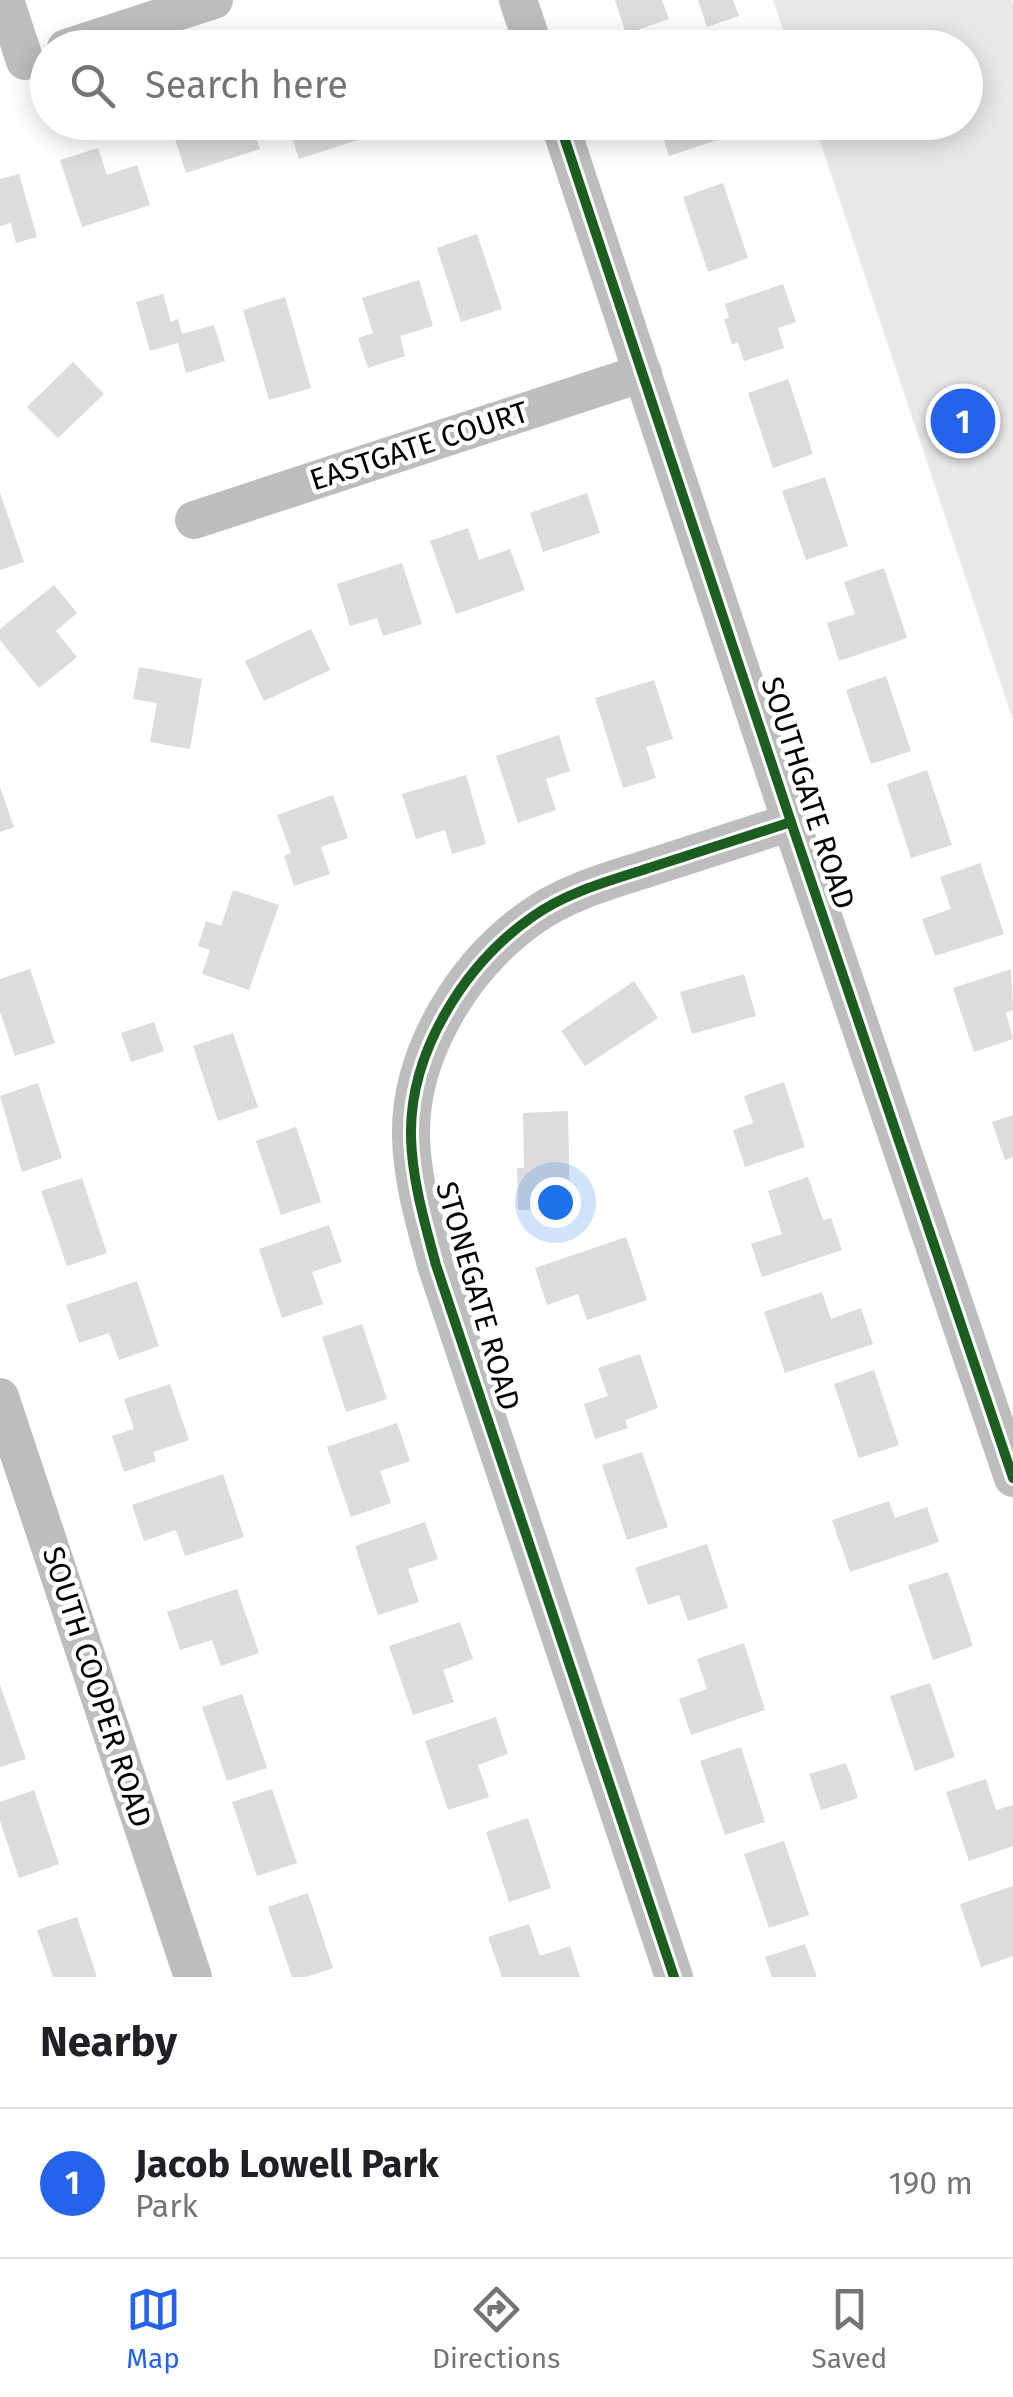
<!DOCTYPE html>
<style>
:root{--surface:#fff;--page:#f6f6f6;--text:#202124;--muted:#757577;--line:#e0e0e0;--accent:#2563eb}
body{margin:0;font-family:"Fira Sans",sans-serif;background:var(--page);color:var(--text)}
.you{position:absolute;left:555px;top:1202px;width:35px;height:35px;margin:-25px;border:8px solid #fff;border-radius:50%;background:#1a73e8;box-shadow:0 0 0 15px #1a73e833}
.badge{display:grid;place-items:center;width:65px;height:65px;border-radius:50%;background:var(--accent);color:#fff;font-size:32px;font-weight:700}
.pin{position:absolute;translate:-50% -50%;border:5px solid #fff;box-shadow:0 2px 10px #0006}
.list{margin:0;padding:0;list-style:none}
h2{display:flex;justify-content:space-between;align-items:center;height:130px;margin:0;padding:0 40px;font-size:42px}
h2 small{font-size:32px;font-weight:400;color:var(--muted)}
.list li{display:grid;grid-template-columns:65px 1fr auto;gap:30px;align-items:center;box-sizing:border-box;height:150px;padding:0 40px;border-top:2px solid var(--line)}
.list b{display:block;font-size:38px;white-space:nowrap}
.list p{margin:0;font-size:32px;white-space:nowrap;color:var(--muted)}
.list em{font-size:32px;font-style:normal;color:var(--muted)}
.icon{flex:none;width:55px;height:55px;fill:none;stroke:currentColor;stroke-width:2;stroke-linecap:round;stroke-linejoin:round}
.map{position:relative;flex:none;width:1013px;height:1977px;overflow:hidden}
.search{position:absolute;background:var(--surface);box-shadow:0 5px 25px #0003;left:30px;right:30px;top:30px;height:110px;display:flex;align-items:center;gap:25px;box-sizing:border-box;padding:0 35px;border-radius:55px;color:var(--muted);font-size:38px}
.sheet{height:280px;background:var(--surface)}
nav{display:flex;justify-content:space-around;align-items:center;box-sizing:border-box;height:140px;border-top:2px solid var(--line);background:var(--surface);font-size:28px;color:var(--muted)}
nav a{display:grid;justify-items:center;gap:5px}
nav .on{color:var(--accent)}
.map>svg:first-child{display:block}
.green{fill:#e8e8e8}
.building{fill:#dcdcdc}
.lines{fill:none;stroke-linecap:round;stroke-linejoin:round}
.minor{stroke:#bdbdbd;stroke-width:38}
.cycleway-casing{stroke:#fff;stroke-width:16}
.cycleway{stroke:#1b5e20;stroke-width:10}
.labels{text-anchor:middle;stroke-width:9;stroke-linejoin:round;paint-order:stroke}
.street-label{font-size:30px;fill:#000;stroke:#fff}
</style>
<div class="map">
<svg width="1013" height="1977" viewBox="0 0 1013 1977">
<rect width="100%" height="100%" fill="#fff"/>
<!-- green -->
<path class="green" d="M773,0H1011L1013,4V720L814,123L966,122V48L789,47Z"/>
<!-- building -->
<g class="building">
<path d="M615,0H662L669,19L626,34Z"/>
<path d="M698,0H733L739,16L707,27Z"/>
<path d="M438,35L442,48H403V47Z"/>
<path d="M206,122H251L260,149L186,173L173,133Z"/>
<path d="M287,122H359L364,138L299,159Z"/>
<path d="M420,122H452V123L424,133Z"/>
<path d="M658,122H758L759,126L669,156Z"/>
<path d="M98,148L107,175L137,165L150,205L82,227L60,160Z"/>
<path d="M19,174L37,237L16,243L11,223L0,226V179Z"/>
<path d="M723,183L748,258L708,272L683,197Z"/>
<path d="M477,234L502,309L461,322L437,248Z"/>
<path d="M419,280L433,326L400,336L405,356L368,368L358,338L373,333L362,298Z"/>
<path d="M783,284L796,322L778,328L784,348L744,361L738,343L732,344L724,319L729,318L725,304Z"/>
<path d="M163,294L171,322L178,319L182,334L214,325L225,361L186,373L178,343L150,351L136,302Z"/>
<path d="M285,297L311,388L269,400L243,310Z"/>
<path d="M73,362L104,394L58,438L27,407Z"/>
<path d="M788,379L813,454L773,468L748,393Z"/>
<path d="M825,477L848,546L806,560L782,491Z"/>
<path d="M0,493L24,562L0,570Z"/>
<path d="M587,493L600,533L543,552L530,513Z"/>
<path d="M468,528L479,560L510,549L525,590L456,614L430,541Z"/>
<path d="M402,563L422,624L383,636L377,618L350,626L337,584Z"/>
<path d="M884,568L907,638L839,661L827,623L855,614L844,582Z"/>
<path d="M54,585L77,613L56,631L77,657L39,688L0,640V629Z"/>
<path d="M311,629L330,670L264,701L245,661Z"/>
<path d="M139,667L202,679L190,749L150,742L157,703L133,699Z"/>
<path d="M886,676L911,751L871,764L846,690Z"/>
<path d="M654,680L673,739L646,747L656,778L623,788L595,698Z"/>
<path d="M559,735L570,771L546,779L556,810L518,823L496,756Z"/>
<path d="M927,770L952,845L911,858L887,784Z"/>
<path d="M466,775L486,844L452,854L445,830L416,839L402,794Z"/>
<path d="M0,787L14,827L0,832Z"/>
<path d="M333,795L348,838L321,847L330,874L294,886L284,856L291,853L277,815Z"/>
<path d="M980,863L1004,934L935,956L922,919L951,909L940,877Z"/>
<path d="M233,890L279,905L249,990L202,974L210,950L198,946L206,921L221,926Z"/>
<path d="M30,969L55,1043L15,1056L0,1012V979Z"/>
<path d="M1011,969L1013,1010L1006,1013L1013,1039L974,1052L953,988Z"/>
<path d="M744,974L756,1016L692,1034L680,992Z"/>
<path d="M634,981L658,1018L585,1066L561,1031Z"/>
<path d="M154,1022L164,1051L131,1062L121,1033Z"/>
<path d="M233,1033L258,1107L218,1121L193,1046Z"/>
<path d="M784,1082L805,1147L745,1167L733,1130L753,1123L744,1096Z"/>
<path d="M38,1083L62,1158L22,1172L0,1096Z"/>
<path d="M568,1111L570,1209L518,1210L517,1168H524L523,1113Z"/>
<path d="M1013,1115V1157L1005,1160L992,1122Z"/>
<path d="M296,1127L321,1202L281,1215L256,1141Z"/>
<path d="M808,1177L823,1220L831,1218L842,1250L762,1277L751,1244L782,1234L768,1191Z"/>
<path d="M82,1178L107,1253L67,1266L41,1191Z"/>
<path d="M329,1225L342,1262L312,1272L323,1304L282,1318L259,1249Z"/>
<path d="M626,1237L647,1300L587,1320L578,1294L547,1305L535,1268Z"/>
<path d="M137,1281L159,1346L119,1360L109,1333L79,1343L66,1305Z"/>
<path d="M822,1292L831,1319L861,1308L873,1344L785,1373L764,1312Z"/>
<path d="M362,1324L387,1399L346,1412L322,1337Z"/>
<path d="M640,1354L658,1408L625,1420L628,1428L595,1439L584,1404L608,1396L598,1368Z"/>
<path d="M874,1370L899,1445L859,1458L834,1384Z"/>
<path d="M170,1384L189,1440L153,1452L156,1461L124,1472L112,1436L134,1429L124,1399Z"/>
<path d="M397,1423L410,1461L380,1471L391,1503L351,1517L327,1447Z"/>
<path d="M642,1452L668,1527L627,1540L602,1465Z"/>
<path d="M223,1474L244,1537L185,1556L176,1530L144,1541L132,1505Z"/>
<path d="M889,1501L895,1518L927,1507L939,1542L850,1572L832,1520Z"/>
<path d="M425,1522L438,1559L408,1569L419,1602L378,1615L355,1546Z"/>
<path d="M707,1544L728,1608L688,1621L679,1595L648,1605L635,1568Z"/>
<path d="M948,1572L973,1646L933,1660L908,1585Z"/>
<path d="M237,1589L259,1653L221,1666L212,1640L180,1650L167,1612Z"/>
<path d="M460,1622L473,1659L443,1670L454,1702L413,1715L389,1646Z"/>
<path d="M744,1643L765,1710L691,1735L679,1699L707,1689L697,1659Z"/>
<path d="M930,1683L955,1757L915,1771L890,1696Z"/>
<path d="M0,1685L26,1759L0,1767Z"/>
<path d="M242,1694L267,1768L227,1781L202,1707Z"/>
<path d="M496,1717L508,1754L478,1765L489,1797L448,1810L425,1741Z"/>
<path d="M741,1747L765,1822L725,1835L700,1761Z"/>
<path d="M846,1763L858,1798L821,1810L809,1774Z"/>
<path d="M986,1779L996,1810L1013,1805V1846L969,1861L946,1792Z"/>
<path d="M272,1789L297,1863L257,1876L232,1802Z"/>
<path d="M34,1790L59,1864L19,1878L0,1821V1802Z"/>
<path d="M528,1818L551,1888L509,1902L486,1832Z"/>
<path d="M784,1841L809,1915L769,1928L744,1854Z"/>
<path d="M1013,1886V1956L981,1967L960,1904Z"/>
<path d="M308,1893L333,1968L306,1977H292L268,1907Z"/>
<path d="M77,1917L97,1977H53L37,1930Z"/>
<path d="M529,1924L540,1956L570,1946L580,1977H502L488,1937Z"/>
<path d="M805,1944L817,1977H772L765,1957Z"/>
</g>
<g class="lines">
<!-- minor -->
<g class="minor">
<path d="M5,0L25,61"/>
<path d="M518,0L534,48"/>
<path d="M66,48L214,0"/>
<path d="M559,122L791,822L1013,1478"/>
<path d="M194,520L643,373"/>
<path d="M0,1397L193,1977"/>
<path d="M674,1977L436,1265C425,1224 412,1180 411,1137C409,1052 465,964 532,917C566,892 612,880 652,867C698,852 745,837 791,822"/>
</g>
<!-- cycleway casing -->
<g class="cycleway-casing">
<g id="cycleway">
<path d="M559,122L791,822L1013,1478"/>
<path d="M674,1977L436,1265C425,1224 412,1180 411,1137C409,1052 465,964 532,917C566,892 612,880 652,867C698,852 745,837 791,822"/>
</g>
</g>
<!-- cycleway -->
<use href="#cycleway" class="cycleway"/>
</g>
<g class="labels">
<!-- street labels -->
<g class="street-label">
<text transform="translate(419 446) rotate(-18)" y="10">EASTGATE COURT</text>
<text transform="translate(808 793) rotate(72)" y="10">SOUTHGATE ROAD</text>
<text transform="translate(478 1296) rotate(74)" y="10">STONEGATE ROAD</text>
<text transform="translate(97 1687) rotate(72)" y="10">SOUTH COOPER ROAD</text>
</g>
</g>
</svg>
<div class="you"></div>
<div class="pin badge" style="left:963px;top:421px">1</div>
<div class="search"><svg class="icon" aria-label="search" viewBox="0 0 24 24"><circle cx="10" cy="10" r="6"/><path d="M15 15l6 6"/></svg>Search here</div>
</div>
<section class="sheet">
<h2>Nearby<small></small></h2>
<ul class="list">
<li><span class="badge">1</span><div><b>Jacob Lowell Park</b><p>Park</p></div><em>190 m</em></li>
</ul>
</section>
<nav>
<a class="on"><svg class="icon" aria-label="map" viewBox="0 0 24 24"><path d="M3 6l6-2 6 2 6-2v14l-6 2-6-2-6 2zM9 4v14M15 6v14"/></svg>Map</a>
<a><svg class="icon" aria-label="directions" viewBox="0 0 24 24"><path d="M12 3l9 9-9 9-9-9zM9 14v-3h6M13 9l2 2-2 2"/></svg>Directions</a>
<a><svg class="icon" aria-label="saved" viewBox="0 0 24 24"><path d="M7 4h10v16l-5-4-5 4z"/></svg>Saved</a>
</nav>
